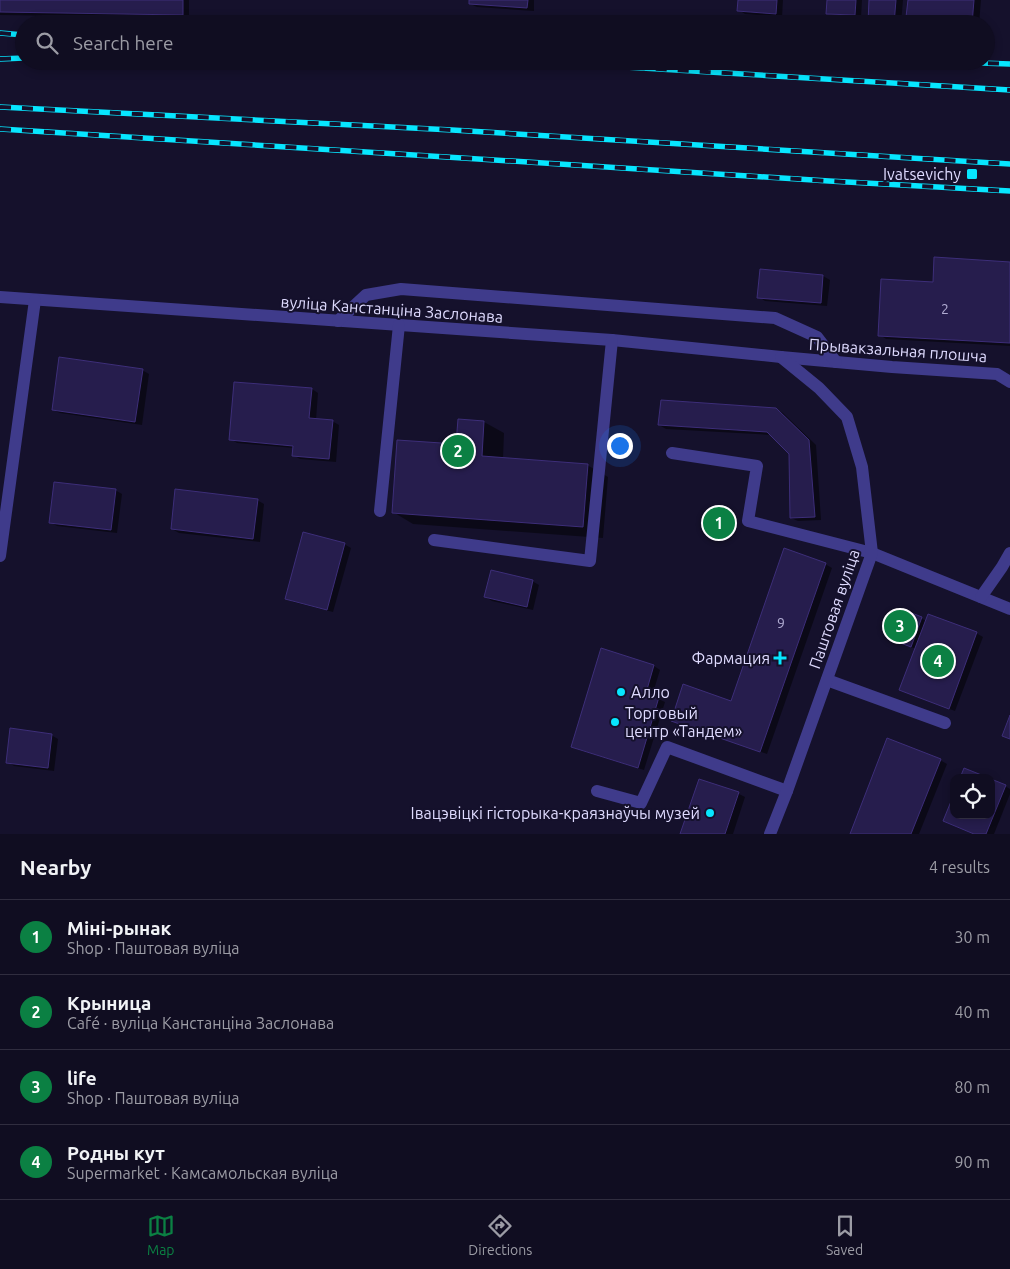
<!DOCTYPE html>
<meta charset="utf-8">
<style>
:root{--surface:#100d21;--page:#1e1b2e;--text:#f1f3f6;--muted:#9c9ca5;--line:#302d3f;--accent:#0b8043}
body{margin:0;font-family:Ubuntu,sans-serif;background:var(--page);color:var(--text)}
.controls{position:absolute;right:15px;bottom:15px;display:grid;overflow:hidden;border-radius:10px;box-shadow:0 2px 8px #0003}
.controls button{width:45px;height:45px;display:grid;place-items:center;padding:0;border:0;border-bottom:1px solid var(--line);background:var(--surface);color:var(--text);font:25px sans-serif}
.you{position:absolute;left:619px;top:445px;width:18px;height:18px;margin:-12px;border:4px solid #fff;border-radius:50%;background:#1a73e8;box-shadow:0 0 0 8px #1a73e833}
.badge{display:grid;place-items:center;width:32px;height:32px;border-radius:50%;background:var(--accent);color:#fff;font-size:16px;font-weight:700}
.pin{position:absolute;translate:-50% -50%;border:2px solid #fff;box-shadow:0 1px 5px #0006}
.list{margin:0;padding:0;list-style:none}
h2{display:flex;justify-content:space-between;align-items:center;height:65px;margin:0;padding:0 20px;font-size:21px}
h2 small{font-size:16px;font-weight:400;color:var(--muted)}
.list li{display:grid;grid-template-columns:32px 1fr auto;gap:15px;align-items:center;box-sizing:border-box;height:75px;padding:0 20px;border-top:1px solid var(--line)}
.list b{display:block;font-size:19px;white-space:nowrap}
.list p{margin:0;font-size:16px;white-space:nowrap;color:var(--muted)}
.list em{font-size:16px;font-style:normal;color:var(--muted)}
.icon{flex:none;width:28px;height:28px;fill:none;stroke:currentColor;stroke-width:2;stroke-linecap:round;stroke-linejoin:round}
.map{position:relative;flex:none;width:1010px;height:834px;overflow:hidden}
.search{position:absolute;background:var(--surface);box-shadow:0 2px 8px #0003;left:15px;right:15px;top:15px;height:55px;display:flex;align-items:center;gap:12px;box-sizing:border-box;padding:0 18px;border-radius:28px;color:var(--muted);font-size:19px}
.sheet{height:365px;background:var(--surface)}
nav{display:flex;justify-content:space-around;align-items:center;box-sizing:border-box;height:70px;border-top:1px solid var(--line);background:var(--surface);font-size:14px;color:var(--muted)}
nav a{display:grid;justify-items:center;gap:2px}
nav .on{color:var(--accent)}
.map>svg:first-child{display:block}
.shadow{fill:#0007}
.building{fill:#261d4d;stroke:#3d2e79}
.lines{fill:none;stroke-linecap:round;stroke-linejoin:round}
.minor{stroke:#3f3b8b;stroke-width:12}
.rail-casing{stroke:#07e6ff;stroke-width:5.5}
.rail{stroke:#15112c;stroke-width:4;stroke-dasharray:11;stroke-linecap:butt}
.poi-dot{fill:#07e6ff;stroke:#15112c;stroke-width:2}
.labels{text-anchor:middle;stroke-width:4;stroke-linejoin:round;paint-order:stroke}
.number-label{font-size:14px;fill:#b1acd2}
.poi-label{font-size:16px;fill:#dfdbff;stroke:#15112c;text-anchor:end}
.street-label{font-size:16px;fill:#dfdbff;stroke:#15112c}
</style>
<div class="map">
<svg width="1010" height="834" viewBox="0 0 1010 834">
<rect width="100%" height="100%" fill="#15112c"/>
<!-- shadow -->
<g class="shadow">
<path d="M0,0H189V18L0,15Z"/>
<path d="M471,0H534V11L477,7L470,4Z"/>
<path d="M739,0H783L782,17L745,14L739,10Z"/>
<path d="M828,0H862L861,18L834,17L828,13Z"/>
<path d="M871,0H903L901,24H871L869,23Z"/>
<path d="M909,0H981L979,24H947L914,20L907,16Z"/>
<path d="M1010,263V346L886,339L880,335L934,284Z"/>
<path d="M761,271L823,276L830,280L827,306L765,301L759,297Z"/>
<path d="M142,370L149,374L142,425L60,413L53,410Z"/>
<path d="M312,389L318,393L316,420L332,421L339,425L336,462L300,459L293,455L294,448L237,443L231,439Z"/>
<path d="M776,409L783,413L816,445L821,520L798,521L791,518V453L772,435L666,429L659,425Z"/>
<path d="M459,420L484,422L504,433L503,459L587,465L608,477L603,538L413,524L393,512L457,445Z"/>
<path d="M115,490L122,494L117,533L57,526L50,522Z"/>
<path d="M257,500L264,504L260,542L179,533L172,529Z"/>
<path d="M344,544L351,548L333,612L293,602L287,598Z"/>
<path d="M825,564L832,568L767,754L679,724L672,720L732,702Z"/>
<path d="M532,581L539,585L533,610L492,601L486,597Z"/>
<path d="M928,615L976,633L983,637L955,711L907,693L900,690L916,649L891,639L921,618L926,621Z"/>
<path d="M602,650L654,666L660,670L652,696L665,702L644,770L579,750L573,747Z"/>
<path d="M51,735L58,739L54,771L14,766L8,762Z"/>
<path d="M940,760L947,764L919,834H851Z"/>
<path d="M700,780L739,794L745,797L733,834H682Z"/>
<path d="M1005,786L1010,789V794L994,834H974L944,821L954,815H991Z"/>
</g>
<!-- building -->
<g class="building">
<path d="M0,0H183V15L0,12Z"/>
<path d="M469,0H528L527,8L469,4Z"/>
<path d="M738,0H777L776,14L737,11Z"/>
<path d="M827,0H856L855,15L826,14Z"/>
<path d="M869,0H896L894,24L868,23Z"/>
<path d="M908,0H974L972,24L906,17Z"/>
<path d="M934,257L1010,262V343L878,336L881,279L933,282Z"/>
<path d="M760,269L823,275L821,303L757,298Z"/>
<path d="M59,357L143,369L135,422L52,410Z"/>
<path d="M234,382L312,388L309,418L333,420L329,459L292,456L293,446L229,440Z"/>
<path d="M661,400L776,408L809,440L815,517L790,518L789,454L767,432L658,425Z"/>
<path d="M458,419L484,421L482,456L588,464L583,527L392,513L397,440L456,444Z"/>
<path d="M54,482L116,489L111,530L49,523Z"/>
<path d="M175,489L258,499L253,539L171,529Z"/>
<path d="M303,532L345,543L327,610L285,599Z"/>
<path d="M784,548L826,563L760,752L671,721L683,684L731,701Z"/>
<path d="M491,570L533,580L527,607L484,597Z"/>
<path d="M901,609L922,617L911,647L890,639Z"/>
<path d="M928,614L977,632L949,709L899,690Z"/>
<path d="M601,648L654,665L646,693L659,697L638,768L571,747Z"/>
<path d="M1010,715V739L1002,736Z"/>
<path d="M10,728L52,734L48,768L6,763Z"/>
<path d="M887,738L941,759L911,834H850Z"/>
<path d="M964,768L989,778H960Z"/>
<path d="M699,779L739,792L725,834H680Z"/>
<path d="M991,779L1006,785L986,834H974L943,821L954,794V815H991Z"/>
</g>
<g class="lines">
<!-- minor -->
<g class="minor">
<path d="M0,297L612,340L781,357L892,367L997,374L1010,382"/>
<path d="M338,321L366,295L401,289L775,318L817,337L836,362"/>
<path d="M672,453L757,466L748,521L872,553L1010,609"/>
<path d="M380,511L399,325"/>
<path d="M434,540L590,561L612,340"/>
<path d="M0,556L35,300"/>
<path d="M981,597L1002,567L1010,553"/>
<path d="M827,680L945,723"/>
<path d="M597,791L641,803L667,747L787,791"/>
<path d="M770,834L787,791L872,553L862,467L847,417L819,388L781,357"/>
</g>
<!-- rail casing -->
<g class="rail-casing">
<g id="rail">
<path d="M0,33L24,35"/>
<path d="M0,59L24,58"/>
<path d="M524,61L1010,90"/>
<path d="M922,61L1010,64"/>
<path d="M0,107L452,130L1010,164"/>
<path d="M0,129L829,181L1010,191"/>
</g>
</g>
<!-- rail -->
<use href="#rail" class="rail"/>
</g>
<!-- markers -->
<g class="poi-dot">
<rect x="966" y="168" width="12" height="12" rx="2.5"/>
<path d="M777.5 650.5h5v5h5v5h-5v5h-5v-5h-5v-5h5z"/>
<circle cx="621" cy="692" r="5"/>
<circle cx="615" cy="722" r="5"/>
<circle cx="710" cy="813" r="5"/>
</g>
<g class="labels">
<!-- number labels -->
<g class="number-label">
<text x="945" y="314">2</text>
<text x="781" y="628">9</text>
</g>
<!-- poi labels -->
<g class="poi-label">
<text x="961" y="180">Ivatsevichy</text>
<text x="770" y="664">Фармация</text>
<text x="631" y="698" text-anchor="start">Алло</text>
<text x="625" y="719" text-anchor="start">Торговый<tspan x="625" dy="18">центр «Тандем»</tspan></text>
<text x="700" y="819">Івацэвіцкі гісторыка-краязнаўчы музей</text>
</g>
<!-- street labels -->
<g class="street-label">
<text transform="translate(392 309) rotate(4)" y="6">вуліца Канстанціна Заслонава</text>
<text transform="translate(898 350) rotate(4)" y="6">Прывакзальная плошча</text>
<text transform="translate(834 609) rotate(-71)" y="6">Паштовая вуліца</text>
</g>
</g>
</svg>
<div class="controls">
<button><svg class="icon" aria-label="locate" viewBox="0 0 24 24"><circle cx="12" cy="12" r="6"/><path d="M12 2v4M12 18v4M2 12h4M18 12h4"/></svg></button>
</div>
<div class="you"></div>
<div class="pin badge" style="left:719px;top:523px">1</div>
<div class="pin badge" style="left:458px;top:451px">2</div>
<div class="pin badge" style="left:900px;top:626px">3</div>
<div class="pin badge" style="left:938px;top:661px">4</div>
<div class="search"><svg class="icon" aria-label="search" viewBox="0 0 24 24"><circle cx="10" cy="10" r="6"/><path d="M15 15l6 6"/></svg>Search here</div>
</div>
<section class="sheet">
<h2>Nearby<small>4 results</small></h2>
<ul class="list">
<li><span class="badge">1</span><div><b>Міні-рынак</b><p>Shop · Паштовая вуліца</p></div><em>30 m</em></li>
<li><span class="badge">2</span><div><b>Крыница</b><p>Café · вуліца Канстанціна Заслонава</p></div><em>40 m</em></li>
<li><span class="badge">3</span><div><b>life</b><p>Shop · Паштовая вуліца</p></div><em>80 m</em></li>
<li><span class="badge">4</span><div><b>Родны кут</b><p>Supermarket · Камсамольская вуліца</p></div><em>90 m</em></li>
</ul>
</section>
<nav>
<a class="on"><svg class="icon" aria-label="map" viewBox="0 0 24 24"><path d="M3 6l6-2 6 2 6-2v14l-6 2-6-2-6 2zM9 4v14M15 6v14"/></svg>Map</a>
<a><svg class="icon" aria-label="directions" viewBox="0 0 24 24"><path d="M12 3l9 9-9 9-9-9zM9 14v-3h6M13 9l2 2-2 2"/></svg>Directions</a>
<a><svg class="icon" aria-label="saved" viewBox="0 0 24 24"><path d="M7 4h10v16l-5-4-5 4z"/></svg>Saved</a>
</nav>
